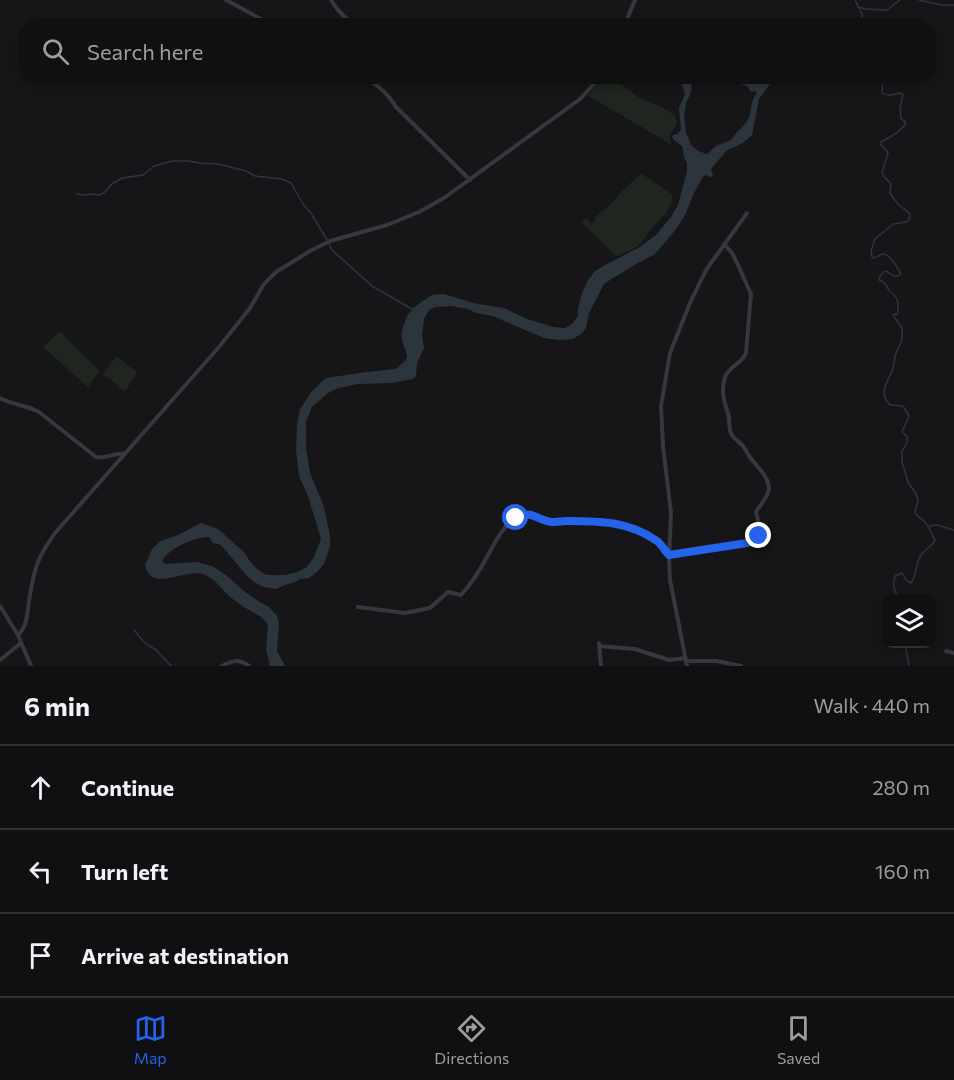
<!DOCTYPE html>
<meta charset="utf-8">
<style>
:root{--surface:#101012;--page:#19191b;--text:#f1f3f6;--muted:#9c9d9f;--line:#303032;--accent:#2563eb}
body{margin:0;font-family:Commissioner,sans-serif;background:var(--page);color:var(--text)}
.controls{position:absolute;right:18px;bottom:18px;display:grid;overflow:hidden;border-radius:12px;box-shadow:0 3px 9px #0003}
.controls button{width:54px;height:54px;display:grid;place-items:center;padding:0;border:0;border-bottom:2px solid var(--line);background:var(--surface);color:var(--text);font:30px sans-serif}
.stop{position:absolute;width:18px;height:18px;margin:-14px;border:4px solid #2563eb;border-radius:50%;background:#fff}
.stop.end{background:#2563eb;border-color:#fff;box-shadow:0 2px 6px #0008}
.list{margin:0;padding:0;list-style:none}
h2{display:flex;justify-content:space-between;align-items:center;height:78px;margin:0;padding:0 24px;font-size:26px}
h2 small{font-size:20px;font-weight:400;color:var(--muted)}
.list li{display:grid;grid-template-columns:39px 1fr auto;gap:18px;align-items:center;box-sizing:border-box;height:84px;padding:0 24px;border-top:2px solid var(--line)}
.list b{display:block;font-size:22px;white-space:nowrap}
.list em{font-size:20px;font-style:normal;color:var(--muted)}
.icon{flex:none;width:33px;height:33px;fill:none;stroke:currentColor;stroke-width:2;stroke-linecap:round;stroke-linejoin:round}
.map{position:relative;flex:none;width:954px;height:666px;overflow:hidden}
.search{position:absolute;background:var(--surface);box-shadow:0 3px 9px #0003;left:18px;right:18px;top:18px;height:66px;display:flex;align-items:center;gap:15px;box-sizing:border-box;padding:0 21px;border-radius:24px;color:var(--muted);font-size:22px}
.sheet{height:330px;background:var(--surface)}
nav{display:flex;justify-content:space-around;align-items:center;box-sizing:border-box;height:84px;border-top:2px solid var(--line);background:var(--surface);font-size:16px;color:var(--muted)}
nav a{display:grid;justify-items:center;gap:3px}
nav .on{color:var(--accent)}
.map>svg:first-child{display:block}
.green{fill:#1e261f}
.water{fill:#2c353c}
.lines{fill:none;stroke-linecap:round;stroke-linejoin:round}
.stream{stroke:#2c353c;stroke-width:1.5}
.minor{stroke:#37383d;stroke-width:4}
.route{stroke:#2563eb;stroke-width:8}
</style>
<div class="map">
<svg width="954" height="666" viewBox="0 0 954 666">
<rect width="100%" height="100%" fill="#161618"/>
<!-- green -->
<g class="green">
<path d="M604,77C615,77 630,92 640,98C649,102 674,110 676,119C679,129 666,130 672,145L587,95Z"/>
<path d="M642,174L672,194C674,209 659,220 650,230C647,234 645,238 642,242C635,249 625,253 616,256L582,223L586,218L591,223L594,222L597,215L612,203L622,191L634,180Z"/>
<path d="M59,332H60L99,370V372L88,387L44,348V346Z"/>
<path d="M116,357L119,358L136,372V375L125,391H123L114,382L104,376L103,374Z"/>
</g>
<!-- water -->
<path class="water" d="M686,77H696L692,80L691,92L686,103L684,116L686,132L691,145L698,151L707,154L716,146L731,140C735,132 743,128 747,121C754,110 748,105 757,93L755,91L751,92L747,86L736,83L718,84L704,77C713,76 725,74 735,76C746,79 753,87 763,77H775L759,99L752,135L743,143L727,150L711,169L713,176L711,177L705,175L703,177L694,193L686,213L677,228L655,254L636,264L610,280L604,284L589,313L586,328L581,334L573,339L560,340L544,338L504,321L493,316L476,313L468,309L451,306L436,307L429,310L424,319L422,336L424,348L417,363L416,376L413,379L391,383L358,384L338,388L328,393L312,407L306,422V448L310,473L324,507L330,536V546L324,564L317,572L309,578L300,579L295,582L285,585L276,589L264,587L254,582L247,576L221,545L213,543L209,537C197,536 167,549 162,561L166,564L197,562L212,566L226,575L245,592L261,603L268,606L277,616L279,623L277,651L285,666H270L266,650L268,626C265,618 258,615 251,611C243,607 235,601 228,595C220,587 214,578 203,574C183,569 151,593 145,565L152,549L159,542L163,540L178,535L201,523L218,529L245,553L249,560L256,568L266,575H285L298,572L307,567L314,557L321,539L308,496L299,476L296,450L297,425L300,409L312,391L326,378L367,372L396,369L405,361L407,357C407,350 403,346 402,339C401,334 402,330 404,325C407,310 417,305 429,297L432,295L444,294L473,303L504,308L527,319L553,327L565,328L572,324L578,316V309L582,293L587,282L594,272L605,265L640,247L656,235L671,217L678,205L687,171V164L684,157L682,146L675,141L672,137L673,135L678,134L681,129L679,108L685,94L682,85Z"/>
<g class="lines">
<!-- stream -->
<g class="stream">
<path d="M919,0L941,5H954"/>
<path d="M858,7L866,9L887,10L900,0"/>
<path d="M852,26L859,23L862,19V14L855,0"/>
<path d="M883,76L882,93C888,97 894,94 901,93L903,95L900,108L901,119L906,122C903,131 889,138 881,142L880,144L886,150L888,153L882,173C883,179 891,180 891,186C891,188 890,190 890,193L897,203L910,214L909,220L907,222L893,224L875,239L871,251L872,257L874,258C877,257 880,254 884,254C891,255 898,269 901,274C896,279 891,274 886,271C882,272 880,275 879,280C888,283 884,284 889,290C890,292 892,292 893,294C899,299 898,305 898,313L896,315L895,314L893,315C895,320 901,323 902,330C904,343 897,347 895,357C894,362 894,366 892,371C887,384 878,392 890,405L903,406L909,416L902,432L907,436V443L902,451V462L908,482L916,494L918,501L915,512C919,519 915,513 922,519C928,524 932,533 935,541C931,547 925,549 921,555C915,564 917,575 911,583L906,580L902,573L895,576C892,585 894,591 899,598"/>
<path d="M76,194L84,195L90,194L99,195L104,193L112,184L122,178L143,175L154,166L172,161H188L200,163L218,164L246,171L255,176L282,179L291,183L303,204L311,213L327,240"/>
<path d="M329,244L332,250L372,286L412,309"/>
<path d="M929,526L937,525L954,530"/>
<path d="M134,630L145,643L156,650L171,666"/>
<path d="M905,644L909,666"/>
</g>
<!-- minor -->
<g class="minor">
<path d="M226,0L274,26"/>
<path d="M331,0L338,10L354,26"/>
<path d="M624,26L635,0"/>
<path d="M363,76C377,84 388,93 396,107L470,180"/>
<path d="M0,398C12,405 27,405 39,412L96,457C107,459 115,452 124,454"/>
<path d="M0,606L18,635L31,666"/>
<path d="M358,607L405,613L430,608L448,592L461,595C471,584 480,570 487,557C494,544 501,529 513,520C530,507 535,520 551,522C582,524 612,516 642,531C648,535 656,540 661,545C664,548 666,552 669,555L747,543L758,538L761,532L756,512C760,505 769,496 769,488C768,475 756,466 749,456C747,453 745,448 742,445C739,441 735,440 732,435C727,428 731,421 728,413C724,403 721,389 725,377C729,366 742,364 746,353L751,294L738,265L732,253L724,244"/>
<path d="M18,635C29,625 27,608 30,595C32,584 34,572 38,562C42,551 49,542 55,533L219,347L250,308L264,284L276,272L310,251L330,241L387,225L419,212L444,198L580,99L601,76"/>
<path d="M599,643L601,666"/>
<path d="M599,646L635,649L669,660L685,658"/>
<path d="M946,651L954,653"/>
<path d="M0,660L21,643"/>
<path d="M686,661H717L741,666"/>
<path d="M222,666C233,660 239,659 249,666"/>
<path d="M687,666L670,580L669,559L671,513L663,446L661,406L670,353L690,303L706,270L747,213"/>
</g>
</g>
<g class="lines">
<!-- route -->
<path class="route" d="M516,518C533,509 537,521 552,522C557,522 562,521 566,521C599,521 629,521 657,541C662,545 665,551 669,555L747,543L754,540L759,536"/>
</g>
</svg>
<div class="controls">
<button><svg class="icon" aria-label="layers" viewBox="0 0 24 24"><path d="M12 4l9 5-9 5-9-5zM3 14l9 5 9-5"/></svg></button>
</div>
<div class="stop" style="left:516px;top:518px"></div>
<div class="stop end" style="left:759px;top:536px"></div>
<div class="search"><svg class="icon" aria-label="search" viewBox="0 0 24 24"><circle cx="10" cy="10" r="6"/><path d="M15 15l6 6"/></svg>Search here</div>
</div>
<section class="sheet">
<h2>6 min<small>Walk · 440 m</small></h2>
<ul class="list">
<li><svg class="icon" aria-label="ahead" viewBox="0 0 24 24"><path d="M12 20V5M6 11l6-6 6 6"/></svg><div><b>Continue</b></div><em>280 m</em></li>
<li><svg class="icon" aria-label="left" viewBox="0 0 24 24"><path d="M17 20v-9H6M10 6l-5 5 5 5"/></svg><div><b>Turn left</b></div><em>160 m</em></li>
<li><svg class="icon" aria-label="arrive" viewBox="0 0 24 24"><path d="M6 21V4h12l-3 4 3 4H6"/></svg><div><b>Arrive at destination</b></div></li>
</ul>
</section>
<nav>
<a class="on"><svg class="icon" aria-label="map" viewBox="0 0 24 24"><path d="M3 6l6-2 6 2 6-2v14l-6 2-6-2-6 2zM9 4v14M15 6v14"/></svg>Map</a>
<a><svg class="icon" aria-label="directions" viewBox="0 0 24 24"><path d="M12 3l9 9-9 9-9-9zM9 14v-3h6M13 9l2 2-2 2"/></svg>Directions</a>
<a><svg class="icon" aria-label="saved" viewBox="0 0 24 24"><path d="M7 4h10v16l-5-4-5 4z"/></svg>Saved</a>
</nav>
